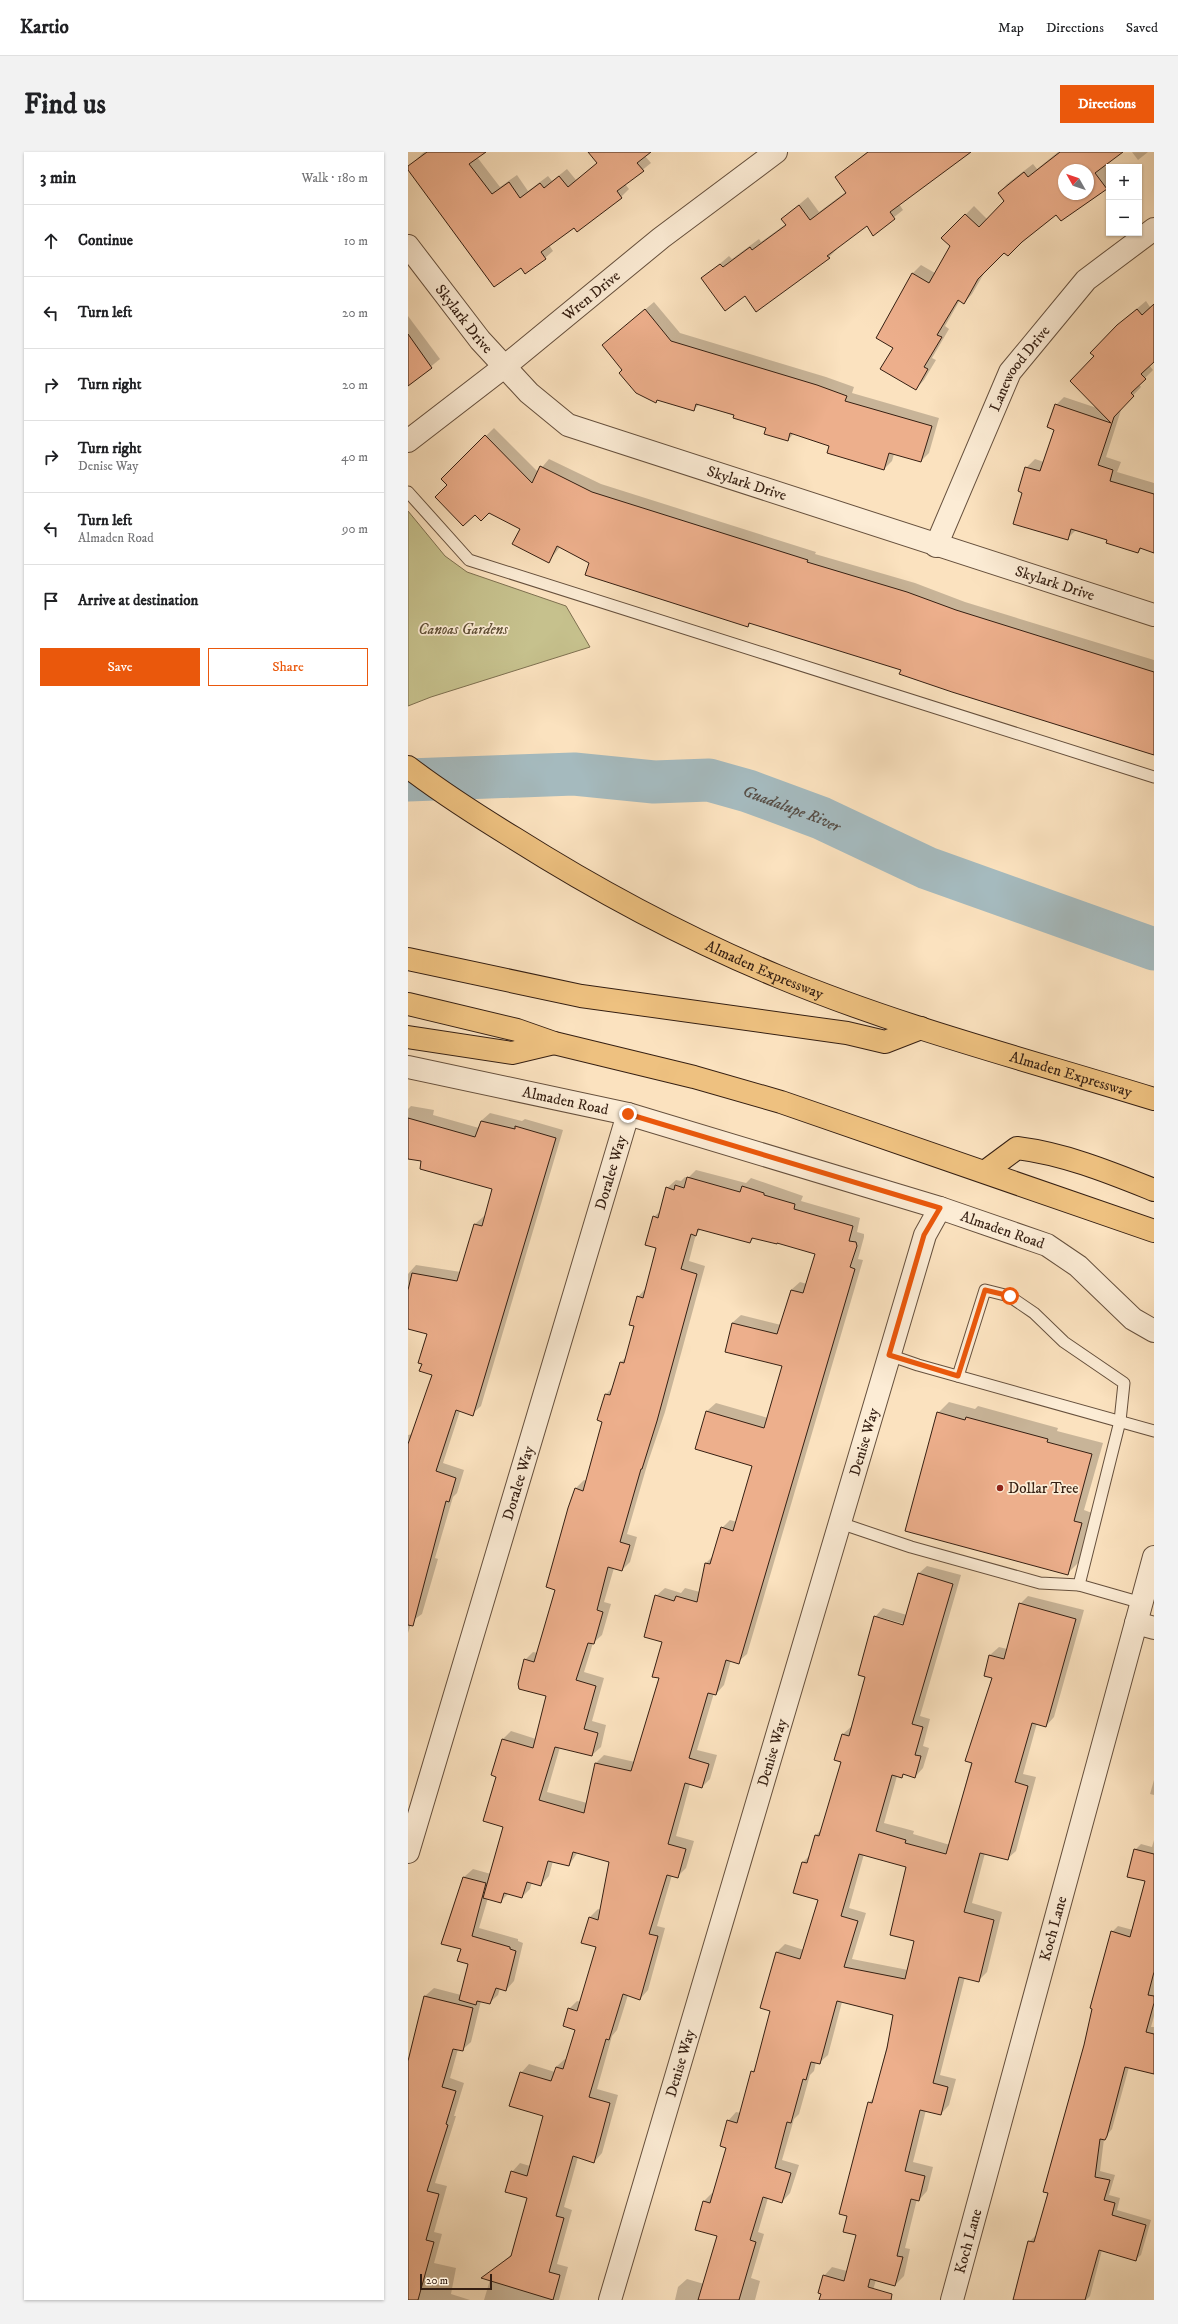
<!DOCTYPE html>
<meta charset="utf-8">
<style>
:root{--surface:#fff;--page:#f2f2f2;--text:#202124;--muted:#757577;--line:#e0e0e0;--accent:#ea580c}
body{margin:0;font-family:"IM FELL DW Pica",serif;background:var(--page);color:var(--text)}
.controls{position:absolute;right:12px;top:12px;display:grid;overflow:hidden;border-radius:0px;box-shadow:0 1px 3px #0004}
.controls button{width:36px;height:36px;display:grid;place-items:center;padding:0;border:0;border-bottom:1px solid var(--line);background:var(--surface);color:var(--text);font:20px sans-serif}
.compass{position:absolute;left:650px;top:12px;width:36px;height:36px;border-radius:50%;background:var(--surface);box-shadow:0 1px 3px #0004;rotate:310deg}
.scale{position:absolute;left:12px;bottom:10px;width:72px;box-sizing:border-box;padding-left:4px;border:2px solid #351f12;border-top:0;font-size:11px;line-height:14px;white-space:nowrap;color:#351f12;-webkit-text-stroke:3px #fcecd5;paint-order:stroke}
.stop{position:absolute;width:12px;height:12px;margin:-9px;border:3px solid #ea580c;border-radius:50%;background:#fff}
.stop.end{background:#ea580c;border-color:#fff;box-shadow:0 1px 4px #0008}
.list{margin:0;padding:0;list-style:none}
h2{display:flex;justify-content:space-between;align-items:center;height:52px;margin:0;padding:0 16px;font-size:17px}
h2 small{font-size:13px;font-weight:400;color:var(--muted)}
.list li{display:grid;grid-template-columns:26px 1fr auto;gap:12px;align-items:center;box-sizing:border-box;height:72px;padding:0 16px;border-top:1px solid var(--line)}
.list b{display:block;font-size:15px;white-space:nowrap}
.list p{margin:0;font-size:13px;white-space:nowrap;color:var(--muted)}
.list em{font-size:13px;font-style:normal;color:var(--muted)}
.actions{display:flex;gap:8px;padding:12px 16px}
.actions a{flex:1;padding:9px 0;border:1px solid var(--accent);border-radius:0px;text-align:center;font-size:14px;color:var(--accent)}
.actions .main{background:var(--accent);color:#fff}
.icon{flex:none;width:22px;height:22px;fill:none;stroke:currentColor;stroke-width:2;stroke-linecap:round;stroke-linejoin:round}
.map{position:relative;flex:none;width:746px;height:2148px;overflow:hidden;border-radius:0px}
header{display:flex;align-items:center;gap:24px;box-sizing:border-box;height:56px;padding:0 20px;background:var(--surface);border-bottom:1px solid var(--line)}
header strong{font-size:19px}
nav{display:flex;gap:22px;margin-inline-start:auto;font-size:14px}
.intro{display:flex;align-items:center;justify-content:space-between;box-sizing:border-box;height:96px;padding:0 24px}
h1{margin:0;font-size:28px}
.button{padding:10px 18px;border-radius:0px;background:var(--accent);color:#fff;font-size:14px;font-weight:700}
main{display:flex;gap:24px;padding:0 24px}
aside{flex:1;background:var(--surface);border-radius:0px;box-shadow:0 1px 3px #0004}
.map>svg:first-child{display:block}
.green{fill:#c6c18d;stroke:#7e7050}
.shadow{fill:#0003;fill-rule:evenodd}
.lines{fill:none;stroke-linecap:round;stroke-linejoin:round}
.river{stroke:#a5babe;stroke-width:43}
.building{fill:#edaf8c;stroke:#351f12;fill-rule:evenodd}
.lane-casing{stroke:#66503d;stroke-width:13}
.street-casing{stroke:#66503d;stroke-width:24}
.primary-casing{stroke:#351f12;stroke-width:24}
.lane{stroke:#fcecd5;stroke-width:11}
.street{stroke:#fcecd5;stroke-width:22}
.primary{stroke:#eec180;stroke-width:22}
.route{stroke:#ea580c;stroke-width:5}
.poi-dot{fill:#8f2418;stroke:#fcecd5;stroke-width:1.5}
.labels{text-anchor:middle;stroke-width:3.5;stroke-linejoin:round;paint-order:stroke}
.street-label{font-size:15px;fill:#351f12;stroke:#fcecd5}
.park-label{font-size:15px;font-style:italic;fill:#605037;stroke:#fcecd5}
.poi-label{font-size:15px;fill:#351f12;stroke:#fcecd5;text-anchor:start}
.water-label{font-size:16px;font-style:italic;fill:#574e46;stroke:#fcecd5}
</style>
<header>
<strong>Kartio</strong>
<nav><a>Map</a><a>Directions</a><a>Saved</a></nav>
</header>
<div class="intro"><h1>Find us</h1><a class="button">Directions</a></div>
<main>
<aside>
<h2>3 min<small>Walk · 180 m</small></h2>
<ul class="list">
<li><svg class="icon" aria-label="ahead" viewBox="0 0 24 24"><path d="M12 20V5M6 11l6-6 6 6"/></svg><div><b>Continue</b></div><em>10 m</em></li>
<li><svg class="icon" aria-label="left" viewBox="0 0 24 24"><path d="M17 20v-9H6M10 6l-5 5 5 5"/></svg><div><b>Turn left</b></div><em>20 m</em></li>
<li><svg class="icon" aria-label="right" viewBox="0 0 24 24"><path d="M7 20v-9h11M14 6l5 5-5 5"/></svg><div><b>Turn right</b></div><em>20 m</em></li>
<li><svg class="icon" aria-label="right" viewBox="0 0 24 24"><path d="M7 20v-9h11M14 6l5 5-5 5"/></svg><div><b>Turn right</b><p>Denise Way</p></div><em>40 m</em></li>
<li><svg class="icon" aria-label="left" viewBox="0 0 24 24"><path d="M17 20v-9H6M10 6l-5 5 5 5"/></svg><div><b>Turn left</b><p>Almaden Road</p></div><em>90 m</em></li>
<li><svg class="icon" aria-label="arrive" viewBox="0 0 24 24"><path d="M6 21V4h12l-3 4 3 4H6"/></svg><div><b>Arrive at destination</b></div></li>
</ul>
<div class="actions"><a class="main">Save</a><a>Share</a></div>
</aside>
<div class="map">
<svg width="746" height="2148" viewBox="0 0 746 2148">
<rect width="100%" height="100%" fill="#fbe2bf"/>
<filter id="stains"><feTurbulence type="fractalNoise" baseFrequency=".005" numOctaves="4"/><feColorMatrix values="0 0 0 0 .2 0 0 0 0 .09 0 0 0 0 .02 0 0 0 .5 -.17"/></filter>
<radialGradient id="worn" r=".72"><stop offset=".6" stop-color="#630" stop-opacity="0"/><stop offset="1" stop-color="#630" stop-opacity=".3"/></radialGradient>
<!-- green -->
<path class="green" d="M0,359L37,404L59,420L158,454L182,495L23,545L0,554Z"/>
<!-- shadow -->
<g class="shadow">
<path d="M16,0H76L69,5L92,35L109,23L120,39L140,24L144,29L159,17L168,28L190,11L182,0H242L237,4L243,11L217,32L221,37L213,45L141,93L145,99L137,106L113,114L0,16Z"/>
<path d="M459,0H561L491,52L495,58L465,82L459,73L428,96L429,97L421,105L349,158L337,143L294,127L321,104L324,107L351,87L353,90L378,72L374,67L400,45L411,60L439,39L428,25Z"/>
<path d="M650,0H714L696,13L701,20V33L698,36L648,62L596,100L578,118L564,142L556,151L552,148L537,174L541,177L524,206L528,208L516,228L508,237L486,196L469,186L505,121L513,113L527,121L543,94L535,86L566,54L580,68L598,49L591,41L599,32L625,12L629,17ZM656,18H680V42H656Z"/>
<path d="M724,0H740L730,8Z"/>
<path d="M738,149L742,155L746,152V209L741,213L745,218L731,232L733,235L714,255L698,305L713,310L709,320L746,331V399L734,396L730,400L701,387L668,378L659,387L616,340L618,316L627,307L636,310L647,277L648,253L656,245L689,256L687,204L719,165Z"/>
<path d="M246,150L272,181L418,225L446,235L444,241L531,266L521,301L513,309L486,302L484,309L476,317L422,293L386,281L380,288L359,275L292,252L286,257L250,247L248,250L215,218L195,193Z"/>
<path d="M0,164L32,207L4,230H0Z"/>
<path d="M86,276L130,320L141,307L193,332L408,400L407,402L507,431L557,450L746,508V602L494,517L343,471L339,474L182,411L152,395L141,409L113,376L40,333L34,327Z"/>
<path d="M3,954L26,958L25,963L71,976L73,969L82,961L114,969L117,967L155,978L73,1254L64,1262L52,1259L35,1311L56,1318L49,1341L45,1345L27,1406L30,1407L14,1462L4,1469L0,1481V1283L5,1282L25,1222L15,1211L21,1181L0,1176V1122L8,1113L53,1120L67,1072L76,1064H78L86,1037L14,1008L0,1006V957Z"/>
<path d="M288,1018L338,1031L343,1026L395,1044L393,1049L452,1066L449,1080L456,1082V1085L450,1107L455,1108L339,1502L330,1510L323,1508L316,1533L308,1542L306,1541L289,1598L309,1603L302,1627L294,1635L282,1632L268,1684L286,1689L278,1716L270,1724L264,1723L249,1774L257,1776L240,1838L232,1847L220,1843L209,1878L204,1884L189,1937L210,1943L194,2001L186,2010L170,2005L156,2055L164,2058L149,2112L160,2115L151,2148H76L85,2118L104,2102L121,2045L104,2020L112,2011L122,2014L136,1964L113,1921L121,1912L147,1920L148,1915L157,1907H159L168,1877L161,1857L169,1849L173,1850L189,1794L182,1765L190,1757L193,1758L203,1710L170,1700L161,1713L145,1709L141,1724L133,1733L124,1730L122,1737L114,1745L101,1741L92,1750L80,1746L71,1776L110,1787V1789L115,1791L106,1829L98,1838L92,1836L90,1843L81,1851L73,1849L63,1890L54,1898L50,1897L42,1926L56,1931L46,1964H48L27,2031L39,2034L26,2080L34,2082L26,2111L48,2116L43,2142L62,2148H0V1913L17,1844L26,1836L53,1843L62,1812L54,1797L56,1725L65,1717L83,1722L96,1674L89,1624L94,1588L103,1579L128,1587L139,1543L117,1508L125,1500L130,1501L148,1437L168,1336L176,1328L179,1329L195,1269L198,1242L205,1235L213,1210L219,1204L227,1173L230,1145L238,1136L250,1095L246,1065L253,1058L259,1036L268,1028L273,1029L277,1025L280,1026ZM293,1077L342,1090L347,1085L408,1101L399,1132L392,1130L383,1138L373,1173L333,1163L324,1171L375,1213L360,1266L308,1251L299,1259L288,1296L346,1313L329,1370L322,1368L314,1376L306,1403L298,1411L292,1440L277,1436L273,1441L257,1436L248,1444L255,1489L252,1526L227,1610L196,1603L188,1611L179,1651L139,1640L152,1595L184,1603L193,1595L198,1573L184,1569L196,1526L176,1520L185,1491L194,1483L203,1452L196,1450L206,1416L214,1418L222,1410L229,1385L219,1382L240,1310L257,1260L297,1114L281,1109L288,1082Z"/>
<path d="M541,1250L567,1257L570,1254L650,1276L649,1279L695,1291L676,1358L684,1361L671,1410L660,1421L530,1261Z"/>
<path d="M519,1414L553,1423L512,1564L522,1567L515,1594L521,1596L515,1616L507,1625L496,1622L493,1625L489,1624L476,1671L506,1679L505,1682L542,1693L585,1525L582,1503L591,1495L599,1497L612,1452L620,1444L676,1458L646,1565L638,1574L629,1571L615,1622L628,1625L608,1699L599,1707L577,1701L564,1751L594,1760L579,1820L570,1829L557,1825L532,1923L548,1927L541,1953L533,1962L518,1958L505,2010L525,2015L519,2039L511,2048L509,2047L497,2096L502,2097L496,2124L487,2133L468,2128L462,2148H412L416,2124L424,2115L439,2119L449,2082L440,2063L461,1951L466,1945L487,1862L434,1850L420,1903L411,1911L408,1910L406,1919L402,1923L391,1962L386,1967L374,2008L391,2013L382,2041L374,2050L360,2046L350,2080L356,2082L343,2126L352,2129L347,2148H267L270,2135L279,2127L296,2132L310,2084L296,2049L304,2041L306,2042L320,1995V1969L328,1960L333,1961L344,1920L348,1916L364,1858L369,1800L377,1792L396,1798L411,1747L395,1710L402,1703L408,1683L414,1677L434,1610L427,1608L435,1582L444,1574L458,1524L467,1465L475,1456L499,1463L510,1422ZM471,1465L500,1473L499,1475L471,1467ZM456,1702L499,1714L508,1788L500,1818L444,1807L458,1761L441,1756Z"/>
<path d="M746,1628V1643L742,1642Z"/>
<path d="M746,1688V1864L743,1875H746V1921L721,1915L704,1977L696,1987L692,2019L707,2023L701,2043L712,2046L709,2058L743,2068L733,2103L727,2108L694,2098L682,2144L678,2148H606L621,2090L627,2084H629L641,2040L704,1780L710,1774L725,1778L738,1729L727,1698L733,1692L744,1695Z"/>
</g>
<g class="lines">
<!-- river -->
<path class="river" id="s1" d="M0,628L166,622L246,630L301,628L340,639L413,666L519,716L746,797"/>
</g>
<!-- building -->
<g class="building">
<path d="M19,0H78L61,12L84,42L101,30L112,46L132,31L136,36L151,24L160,35L189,11L180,0H243L229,11L236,19L209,39L214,46L169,80L166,76L133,100L138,107L117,122L113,116L86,135L0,18V14Z"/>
<path d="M460,0H563L482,60L487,67L465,84L459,74L419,104L422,106L348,160L337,144L317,159L293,126L312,112L315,115L342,95L344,98L378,73L373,67L391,53L402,68L438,41L427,25Z"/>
<path d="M652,0H715L687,21L699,37L653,69L648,63L614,90L600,104L596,101L570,127L556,152L550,148L529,183L534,185L516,215L520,217L508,238L472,217L485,196L468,186L504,121L521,131L542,94L533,86L557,62L571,75L596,49L590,41L616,20L620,25ZM656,18H680V42H656Z"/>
<path d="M746,152V210L733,222L738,227L723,241L726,244L706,265L690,313L705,318L702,329L746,342V401L732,396L730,401L698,391L699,388L663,377L660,388L605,372L614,341L610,339L617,315L632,319L646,278L639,275L647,252L703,271L662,229L686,204L682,201L709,173L729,157L734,163Z"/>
<path d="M237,157L263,189L409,233L439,244L437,249L524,274L513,310L481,301L476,318L419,301L421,294L382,281L380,289L356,282L358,276L325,266L326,263L288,252L286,259L249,248L248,251L228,241L211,221L214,218L194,193Z"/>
<path d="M0,182L24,216L0,234Z"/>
<path d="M77,283L124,331L132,314L184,340L400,408L399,410L499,440L548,458L746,520V603L544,540L491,522L493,518L341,471L340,475L177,423L181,411L149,394L141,411L104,392L112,377L81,361L73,369L67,363L55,374L27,345L39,333L33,327Z"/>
<path d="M0,966L67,985L73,969L107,977V974L148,986L65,1264L48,1258L28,1319L48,1326L41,1350L38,1349L5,1474L0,1473V1292L24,1223L11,1219L14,1212L10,1211L19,1182L0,1177V1138L4,1121L49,1129L66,1072L74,1074L84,1037L12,1017L13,1009L0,1007Z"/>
<path d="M279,1025L332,1040L334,1034L356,1041V1043L387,1052L386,1057L445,1074L441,1089L448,1090L449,1094L442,1115L447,1117L331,1512L318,1508L308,1543L300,1541L281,1606L301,1612L294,1636L277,1631L260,1692L278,1697L270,1726L259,1723L241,1782L250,1784L232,1848L215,1842L201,1888L198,1887L181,1945L202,1951L186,2011L165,2004L148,2064L156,2066L141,2120L152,2123L145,2148L73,2126L103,2104L119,2046L97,2040L103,2019L119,2024L135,1964L101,1954L112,1920L143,1929L148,1915L155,1917L167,1878L155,1874L160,1856L169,1859L188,1795L173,1791L181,1765L190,1768L201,1710L165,1700L161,1714L140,1709L133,1734L119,1730L114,1746L96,1741L93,1751L75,1746L95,1675L75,1669L88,1625L83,1623L94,1587L125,1596L138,1544L111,1537L110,1532L116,1507L126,1510L147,1438L138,1435L160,1356L167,1336L175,1339L194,1270L189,1268L197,1242L202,1243L212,1210L216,1211L226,1174L221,1173L229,1144L235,1146L248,1096L237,1093L245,1064L250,1066L258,1035L266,1038L267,1033L276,1036ZM290,1077L342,1091L344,1086L369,1092V1091L407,1102L395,1141L383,1138L369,1182L324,1171L317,1200L374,1214L356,1276L298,1259L287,1297L344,1314L325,1379L313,1375L302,1412L297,1411L289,1450L268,1444L266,1449L247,1443L236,1485L254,1490L244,1525L251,1526L223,1619L187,1611L176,1661L131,1648L147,1595L184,1604L190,1581L176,1577L188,1534L168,1528L180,1491L186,1492L195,1460L189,1458L200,1415L214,1419L222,1393L212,1390L233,1317H234L249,1269L289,1122L273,1117L283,1082L288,1084Z"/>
<path d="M529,1260L557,1268L558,1265L640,1287L639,1290L684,1302L666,1369L674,1371L660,1423L497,1379Z"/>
<path d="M510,1421L545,1432L504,1572L515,1575L507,1603L513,1604L507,1626L495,1622L494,1626L484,1623L468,1679L498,1688L497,1691L538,1702L564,1611L557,1609L584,1526L576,1524L581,1503L596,1507L611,1451L668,1467L638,1575L624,1571L607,1630L620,1634L600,1708L572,1701L556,1760L586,1768L571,1830L551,1825L525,1931L540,1935L533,1963L512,1958L497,2019L517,2024L511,2049L503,2047L489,2104L495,2105L487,2134L462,2127L460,2135L484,2142L483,2148H411L413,2142L410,2141L415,2123L436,2129L448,2083L435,2080L439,2064L431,2062L460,1950L464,1951L479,1896L485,1863L429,1849L412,1912L403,1910L398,1928L395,1927L383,1971L379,1970L367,2016L383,2021L374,2051L355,2045L342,2088L348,2090L331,2148H290L309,2084L287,2078L295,2049L302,2051L318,1996L312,1994L319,1968L329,1971L343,1919L346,1920L362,1859L352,1856L368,1800L392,1807L410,1748L385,1741L394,1710L399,1711L407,1683L411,1684L433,1610L426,1608L434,1582L441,1584L457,1525L450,1523L466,1464L495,1473ZM451,1702L498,1715L482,1783L506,1789L497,1827L436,1815L450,1769L433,1764Z"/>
<path d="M726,1697L746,1702V1820L740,1843L746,1844V1851L738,1880L746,1882V1922L717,1915L699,1984L697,1988L692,1987L687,2025L702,2028L696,2048L707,2051L704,2063L738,2073L728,2109L691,2098L677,2148H605L620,2089L626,2090L640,2041L635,2040L676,1893L684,1857L682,1856L703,1779L722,1785L737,1729L719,1725Z"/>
<path d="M55,1725L78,1731L64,1784L102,1795V1797L108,1799L98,1839L88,1836L82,1852L69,1849L68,1853L51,1848L60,1812L49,1809L53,1797L33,1792Z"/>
<path d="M16,1844L65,1856L55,1899L45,1897L34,1935L48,1939L38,1972L40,1973L19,2039L31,2042L18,2088L26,2090L10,2148H0V1909Z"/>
</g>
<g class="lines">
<!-- lane casing -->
<g class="lane-casing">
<g id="lane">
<path d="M0,340L61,408L746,625"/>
<path d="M481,1203L510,1213L746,1279"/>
<path d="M550,1224L577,1138L601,1144L626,1161L656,1190L716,1231L712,1269L671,1433L734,1451"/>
<path d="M432,1371L503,1395L632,1431L671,1433"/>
</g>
</g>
<!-- street casing -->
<g class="street-casing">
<g id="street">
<path id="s2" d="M0,94L72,188L121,241L160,273L746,463"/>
<path id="s3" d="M0,289L96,215L253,86L368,0"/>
<path id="s4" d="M528,394L602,220L678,128L746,77"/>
<path id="s5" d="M0,915L220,962L532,1056L639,1093L670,1114L725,1167L746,1179"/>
<path d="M728,1471L746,1476"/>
<path id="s6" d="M0,1700L220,962"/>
<path id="s7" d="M202,2148L517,1083L532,1056"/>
<path id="s8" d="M544,2148L746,1405"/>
</g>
</g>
<!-- primary casing -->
<g class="primary-casing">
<g id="primary">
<path id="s9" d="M0,615C34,641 70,664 106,686C190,739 278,786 369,824C491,875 620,908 746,947"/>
<path d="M0,807L173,844L439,881L477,890L513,876"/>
<path d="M0,852L109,878L146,891L286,925L373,950L746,1079"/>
<path d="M0,885L104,901L146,891"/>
<path d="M578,1019L609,996C657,1002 701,1020 746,1038"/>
</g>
</g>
<!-- lane -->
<use href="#lane" class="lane"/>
<!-- street -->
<use href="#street" class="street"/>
<!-- primary -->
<use href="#primary" class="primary"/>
</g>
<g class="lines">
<!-- route -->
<path class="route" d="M220,962L532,1056L516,1083L481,1203L550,1224L577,1138L602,1144"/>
</g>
<!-- markers -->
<circle class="poi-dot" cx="592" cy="1336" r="4"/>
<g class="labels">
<!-- street labels -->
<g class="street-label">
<text dy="5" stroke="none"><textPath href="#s3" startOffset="234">Wren Drive</textPath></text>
<text dy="5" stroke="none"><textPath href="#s2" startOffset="92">Skylark Drive</textPath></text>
<text dy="5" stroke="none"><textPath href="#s4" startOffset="197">Lanewood Drive</textPath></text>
<text dy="5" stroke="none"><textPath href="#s2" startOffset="429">Skylark Drive</textPath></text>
<text dy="5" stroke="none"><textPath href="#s2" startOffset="753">Skylark Drive</textPath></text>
<text dy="5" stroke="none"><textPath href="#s9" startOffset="411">Almaden Expressway</textPath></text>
<text dy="5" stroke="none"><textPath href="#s9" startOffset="735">Almaden Expressway</textPath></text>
<text dy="5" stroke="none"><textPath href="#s5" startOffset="161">Almaden Road</textPath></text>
<text dy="5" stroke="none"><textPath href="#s6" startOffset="709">Doralee Way</textPath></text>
<text dy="5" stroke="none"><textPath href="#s5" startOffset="617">Almaden Road</textPath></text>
<text dy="5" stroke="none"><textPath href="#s7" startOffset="895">Denise Way</textPath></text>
<text dy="5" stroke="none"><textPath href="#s6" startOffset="385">Doralee Way</textPath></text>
<text dy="5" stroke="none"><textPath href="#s7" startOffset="571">Denise Way</textPath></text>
<text dy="5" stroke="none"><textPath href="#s8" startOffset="385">Koch Lane</textPath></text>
<text dy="5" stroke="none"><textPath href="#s7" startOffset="247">Denise Way</textPath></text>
<text dy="5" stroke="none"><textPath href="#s8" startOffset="61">Koch Lane</textPath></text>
</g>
<!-- park labels -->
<g class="park-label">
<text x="55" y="482">Canoas Gardens</text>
</g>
<!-- poi labels -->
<g class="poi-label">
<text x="600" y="1341">Dollar Tree</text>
</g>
<!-- water labels -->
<g class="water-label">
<text dy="6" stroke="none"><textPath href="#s1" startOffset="389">Guadalupe River</textPath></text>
</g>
</g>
<rect width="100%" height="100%" filter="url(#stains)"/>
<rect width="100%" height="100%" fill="url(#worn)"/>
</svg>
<div class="controls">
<button>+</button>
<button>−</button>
</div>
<svg class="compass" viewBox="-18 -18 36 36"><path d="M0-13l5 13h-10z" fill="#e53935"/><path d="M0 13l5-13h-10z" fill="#757577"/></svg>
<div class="scale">20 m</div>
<div class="stop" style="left:602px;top:1144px"></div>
<div class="stop end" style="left:220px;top:962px"></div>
</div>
</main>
